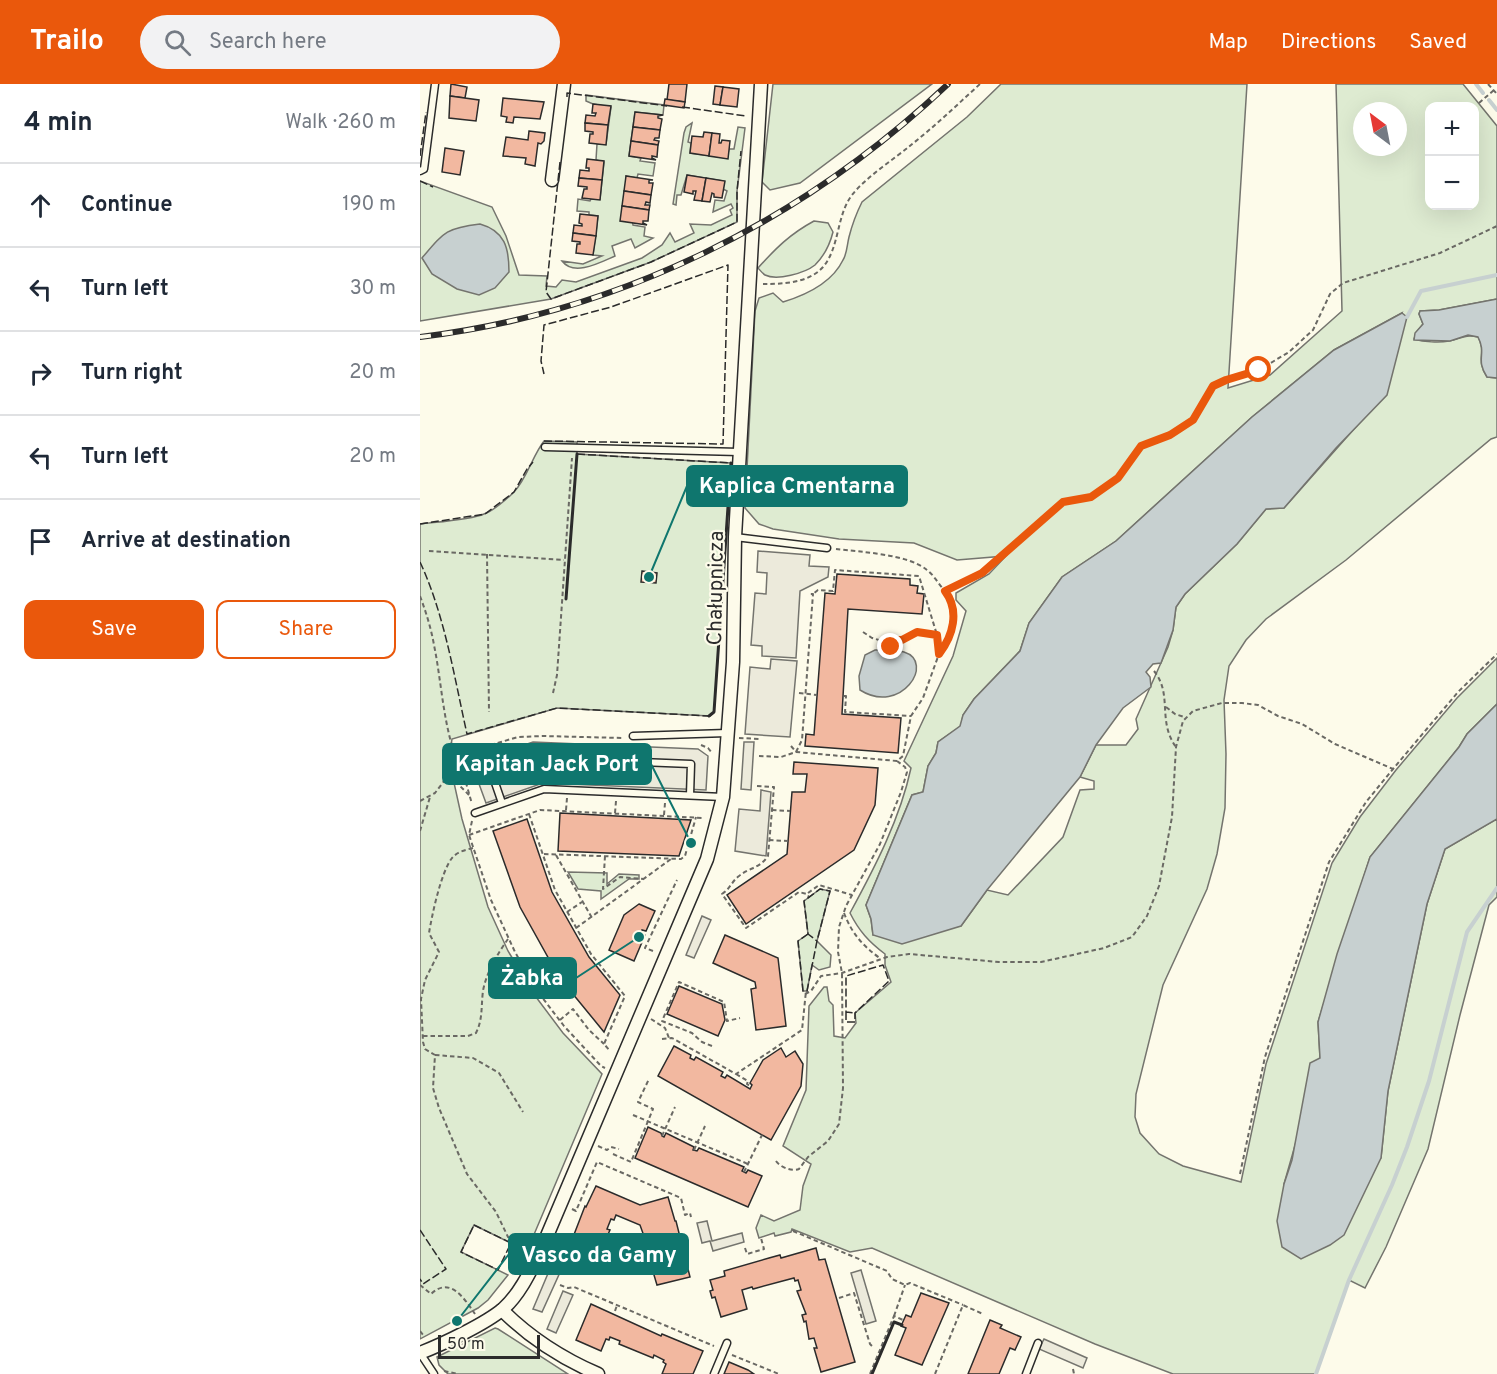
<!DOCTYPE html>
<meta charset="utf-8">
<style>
:root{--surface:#fff;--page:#f2f2f3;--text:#1f2937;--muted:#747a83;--line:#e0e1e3;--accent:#ea580c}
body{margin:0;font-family:Overpass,sans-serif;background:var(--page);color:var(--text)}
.controls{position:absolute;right:18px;top:18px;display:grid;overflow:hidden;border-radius:12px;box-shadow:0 6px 24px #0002}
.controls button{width:54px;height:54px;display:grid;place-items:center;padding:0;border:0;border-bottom:2px solid var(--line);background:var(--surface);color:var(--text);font:30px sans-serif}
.compass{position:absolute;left:933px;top:18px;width:54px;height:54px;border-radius:50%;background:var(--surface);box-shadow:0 6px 24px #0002;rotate:328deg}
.scale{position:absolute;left:18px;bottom:15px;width:102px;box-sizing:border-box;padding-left:6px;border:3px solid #2b2b2b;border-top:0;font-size:16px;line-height:21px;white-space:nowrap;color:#2b2b2b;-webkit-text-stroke:4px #fdfbea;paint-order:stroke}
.stop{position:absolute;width:18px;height:18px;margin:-14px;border:4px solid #ea580c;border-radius:50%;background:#fff}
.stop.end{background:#ea580c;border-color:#fff;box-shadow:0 2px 6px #0008}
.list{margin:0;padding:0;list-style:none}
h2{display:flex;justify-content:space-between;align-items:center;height:78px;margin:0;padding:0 24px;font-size:26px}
h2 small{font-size:20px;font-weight:400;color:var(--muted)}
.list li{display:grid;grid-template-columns:39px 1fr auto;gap:18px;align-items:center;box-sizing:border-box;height:84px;padding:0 24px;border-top:2px solid var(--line)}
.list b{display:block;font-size:22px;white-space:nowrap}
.list em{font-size:20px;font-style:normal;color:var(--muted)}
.actions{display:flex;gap:12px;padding:18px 24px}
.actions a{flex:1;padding:14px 0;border:2px solid var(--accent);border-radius:12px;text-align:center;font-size:21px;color:var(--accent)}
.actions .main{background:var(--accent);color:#fff}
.icon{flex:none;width:33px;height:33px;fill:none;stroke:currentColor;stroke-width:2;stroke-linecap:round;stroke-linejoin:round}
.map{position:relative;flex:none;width:1077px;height:1290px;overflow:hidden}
header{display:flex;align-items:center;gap:36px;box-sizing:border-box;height:84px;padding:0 30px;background:var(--accent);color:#fff}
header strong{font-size:28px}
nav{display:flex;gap:33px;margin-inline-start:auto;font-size:21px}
.search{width:420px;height:54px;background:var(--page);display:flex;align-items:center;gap:15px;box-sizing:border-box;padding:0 21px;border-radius:33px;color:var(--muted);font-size:22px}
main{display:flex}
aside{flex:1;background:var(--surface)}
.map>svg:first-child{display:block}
.green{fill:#deebd1;stroke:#74746e;stroke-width:1.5;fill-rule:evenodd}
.parking{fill:#eceadb;stroke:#74746e;stroke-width:1.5}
.water{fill:#c7d0d0;stroke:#74746e;stroke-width:1.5}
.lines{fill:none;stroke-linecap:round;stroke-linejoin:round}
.stream{stroke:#c7d0d0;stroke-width:4}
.building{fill:#f2b8a0;stroke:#2b2b2b;stroke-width:1.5}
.service-casing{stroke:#2b2b2b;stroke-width:9}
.minor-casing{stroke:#2b2b2b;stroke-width:15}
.path{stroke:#6a6964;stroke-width:2;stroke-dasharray:4.5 3;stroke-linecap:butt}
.service{stroke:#fdfbea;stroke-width:6}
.minor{stroke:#fdfbea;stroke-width:12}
.rail-casing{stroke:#2b2b2b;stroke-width:6}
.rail{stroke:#fdfbea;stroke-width:4;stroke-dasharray:11;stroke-linecap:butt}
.fence{stroke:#2b2b2b;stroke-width:1.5;stroke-dasharray:8 3;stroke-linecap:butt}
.wall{stroke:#2b2b2b;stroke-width:3}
.route{stroke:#ea580c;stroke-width:8}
.labels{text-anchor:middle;stroke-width:4.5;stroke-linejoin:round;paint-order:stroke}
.street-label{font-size:21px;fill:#2b2b2b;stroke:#fdfbea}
.leader{fill:none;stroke:#0f766e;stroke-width:2}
.callout-dot{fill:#0f766e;stroke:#fdfbea;stroke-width:2}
.callout{fill:#0f766e;stroke:#0f766e;stroke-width:2}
.callout-label{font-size:22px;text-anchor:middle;font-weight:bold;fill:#fff}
</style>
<header>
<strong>Trailo</strong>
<div class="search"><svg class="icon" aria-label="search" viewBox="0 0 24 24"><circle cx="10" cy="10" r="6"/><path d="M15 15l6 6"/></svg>Search here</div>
<nav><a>Map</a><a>Directions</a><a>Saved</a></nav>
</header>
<main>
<aside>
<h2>4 min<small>Walk · 260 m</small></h2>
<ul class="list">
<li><svg class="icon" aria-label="ahead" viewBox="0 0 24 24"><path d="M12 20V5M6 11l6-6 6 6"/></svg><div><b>Continue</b></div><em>190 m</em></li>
<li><svg class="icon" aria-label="left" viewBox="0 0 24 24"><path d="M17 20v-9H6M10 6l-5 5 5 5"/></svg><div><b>Turn left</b></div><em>30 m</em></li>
<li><svg class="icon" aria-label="right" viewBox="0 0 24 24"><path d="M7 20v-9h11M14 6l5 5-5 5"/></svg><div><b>Turn right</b></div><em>20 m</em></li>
<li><svg class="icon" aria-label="left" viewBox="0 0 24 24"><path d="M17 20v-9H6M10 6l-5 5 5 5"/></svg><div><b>Turn left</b></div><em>20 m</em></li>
<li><svg class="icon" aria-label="arrive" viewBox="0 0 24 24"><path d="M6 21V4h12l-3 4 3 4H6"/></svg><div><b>Arrive at destination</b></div></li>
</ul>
<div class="actions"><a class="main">Save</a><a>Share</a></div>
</aside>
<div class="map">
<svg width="1077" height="1290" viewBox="0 0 1077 1290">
<rect width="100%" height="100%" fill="#fdfbea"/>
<!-- green -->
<g class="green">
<path d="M353,0H512L380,99L350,106L342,98Z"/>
<path d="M581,0H827L808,304L850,291L922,227L916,0H1043L1077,42V215L1019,226L1000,227L999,230L1003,240L996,249L994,255C1004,258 1019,259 1029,257C1041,255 1044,250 1058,253C1067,270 1055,275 1067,293L1077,294V353L1071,355L926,476L846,535L826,556L809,582L804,616L806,670L805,724L797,770L787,805L743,901L716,1010L715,1033L720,1049L739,1070L763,1082L821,1098L846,980L912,779L940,733L976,686L1037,614L1077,574V620L1047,650L1039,663L950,773L898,938L900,974L864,1100L961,1074L968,1007L1007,820L1025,765L1077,735V813L1069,821L1040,931L1008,1065L966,1163L945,1204L929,1196L896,1290H753L675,1260L452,1164L430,1168L372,1145L371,1148L355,1152L354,1149L339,1154L336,1144L341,1131L354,1137L380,1126L383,1102L391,1080L363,1062L386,1006L389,922L404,903H407L409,917L413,921L414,952L425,954L436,939L435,929L471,898L465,881V870C449,858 439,847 430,829C455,783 480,735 491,684L484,677L533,572L546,527L536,516V509L569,490L586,472L537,476L494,459L419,455L353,445L339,440L325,424L335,227L339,214L353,209L363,218C386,211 412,199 423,176C427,170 427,161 429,153C432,141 436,130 442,118L547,33ZM1010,22H1054V122H1010ZM942,27H978V63H942ZM982,229L941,337L864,424L846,425L817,460L765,510L756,523L753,546L748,563L716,635L718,645L706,661H676L660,693L674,697V705L660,706L643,753L588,811L567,806L541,842L453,851L451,835L446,821L492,711L503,708L508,682L516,669L518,658L541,642L543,631L554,615L600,567L609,539L642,493L696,457L832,333L914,266Z"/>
<path d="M166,11L244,21L243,31L215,28L209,72L221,74L220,77L235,79L233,92L218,90L217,94L206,92L213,141L225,143L224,152L233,154L215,164L211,155L192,162L195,172C181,178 154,193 142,177L163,180L182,172L173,171L178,132L169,131V128L157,127L158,115L170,117L171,115H180L184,78L176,76L177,60H186L191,23L173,20L166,17Z"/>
<path d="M272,39L268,58L271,59L270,69L307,74L309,65H314L318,43L325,44L317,107V138L231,178L131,215L0,237V97L72,123L86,152L99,191L127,192L126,202L136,203L142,196L156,198L222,174L242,161L250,149L255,158L274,149L270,140L291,141L312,131L310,126L313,124L311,120L293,128L295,116L304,117L307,107L303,105L304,97L267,91L261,111H257L256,121L253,120L264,49L266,43Z"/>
<path d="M394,137L408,139L413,148C410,160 404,172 395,181C385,189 357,197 345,191C343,190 339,185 338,184C356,164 370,150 394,137Z"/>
<path d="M124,357L157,358V370L311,379L294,628L290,632L137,624L32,655L29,676L42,735L68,823L88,867L116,913L143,949L182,990L107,1167L54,1141L41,1168L88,1191L68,1216L58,1224L0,1255V440C16,438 50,436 64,430C73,427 87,415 94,408C107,394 113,371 124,357Z"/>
<path d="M148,788L187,789V800L199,790L219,791V795H209L181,815V807L158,805Z"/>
<path d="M400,805L410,807L397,857L411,871L410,883L399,886L392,881L387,907H383L378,857L388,850L384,817Z"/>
<path d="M75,1244L78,1245L148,1290H28L19,1281L17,1273Z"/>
</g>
<!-- parking -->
<g class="parking">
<path d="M338,467L390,471L389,482L409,483L408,493L380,507L376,574L342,572V562L331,561L335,509L346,510L347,489L337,488Z"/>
<path d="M351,575L377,577L370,653L325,650L330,583L350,585Z"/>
<path d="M113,658L278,665L288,672L286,706L123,699L66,719L55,689L64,686L61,676Z"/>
<path d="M324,658H334L331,706L321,705Z"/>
<path d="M341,706L351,708L346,772L315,767L319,725L340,727Z"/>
<path d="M282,832L291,836L274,874L266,871Z"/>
<path d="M287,1137L292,1157L322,1149L324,1158L293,1167L290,1157L282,1159L277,1139Z"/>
<path d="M132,1180L142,1184L122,1228L113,1225Z"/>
<path d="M441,1186L456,1237L446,1240L431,1189Z"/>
<path d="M143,1207L153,1211L136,1249L127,1245Z"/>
<path d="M624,1255L667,1274L663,1284L619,1265Z"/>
</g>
<!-- water -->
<g class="water">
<path d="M60,140C85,147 89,164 89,188L75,204L59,211L37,205L12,190L2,174C24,148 26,144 60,140Z"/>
<path d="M1077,215V294L1067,293C1055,275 1067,270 1058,253L1048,251L1030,257L994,256L995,249L1003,240L999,230L1000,227L1019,226Z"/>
<path d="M982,229L987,233L967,311L916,364L864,424L846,425L817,460L765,510L756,523L753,546L741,579L733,580L726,588L730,593L731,603L703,624L676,661L660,693L567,806L541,842L482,860L453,851L451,835L446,821L492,711L503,708L508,682L516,669L518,658L540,642L543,631L554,615L600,567L609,539L642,493L696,457L832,333L914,266Z"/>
<path d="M455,566C464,566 475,565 484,568C516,578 481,632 440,606L439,592L445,571Z"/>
<path d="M1077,620V735L1025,765L1007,820L968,1007L961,1074L924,1151L910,1161L881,1175L862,1163L857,1137L864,1100L872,1076L890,979L900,974L898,938L917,870L950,773L1039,663L1047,650Z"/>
</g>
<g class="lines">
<!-- stream -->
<g class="stream">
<path d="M1056,0L1063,9"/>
<path d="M1069,16L1077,26"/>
<path d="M987,233L1001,207L1077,191"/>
<path d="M896,1290L929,1196L972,1101L987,1063L1009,997L1047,848L1077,804"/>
</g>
</g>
<!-- building -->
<g class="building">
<path d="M31,0L47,3L45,14L30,12Z"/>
<path d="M249,0H267L265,18L247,16Z"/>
<path d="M295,2L303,3L300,21L293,20Z"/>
<path d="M303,3L319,5L317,23L300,21Z"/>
<path d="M30,12L59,16L56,37L29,34Z"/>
<path d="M83,14L124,18L120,35L94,33L93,39L86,38L87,33L81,32Z"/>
<path d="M245,15L265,18L264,24L244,21Z"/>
<path d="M173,20L191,22L188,41L165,39L166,31L175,32L176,29H172Z"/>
<path d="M215,28L243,31L238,32V34L242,35L240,46L213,43Z"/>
<path d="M165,39L188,41L186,61L169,59L170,50H173V48L165,47Z"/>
<path d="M213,43L240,46L239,54H235L234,56L239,57L238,61L211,57Z"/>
<path d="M109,47L125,49L124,57L121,60L118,59L115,82L105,80L106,74L83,72L86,53L108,56Z"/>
<path d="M284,48L292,49L289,72L270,69L272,52L283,53Z"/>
<path d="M292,49L300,50L299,59H301L302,56L310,57L308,75L289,72Z"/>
<path d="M211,57L238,61L237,73L232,72V74L236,76L209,72Z"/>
<path d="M25,64L44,67L40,91L22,88Z"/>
<path d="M167,75L184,77L182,96L159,94L160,86L169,87V84H166Z"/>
<path d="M267,91L286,94L282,117L274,116L276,107H273V110L264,108Z"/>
<path d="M206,92L233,96H229V99H233L231,111L204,107Z"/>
<path d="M159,94L182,96L180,116L162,114L164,105H167V103L158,102Z"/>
<path d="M286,94L305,97L302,114L294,113V110L292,109L290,118L282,117Z"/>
<path d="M204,107L231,111L230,119L226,118L225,121H230L229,126L202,122Z"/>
<path d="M202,122L229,126L228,137H223V139L227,141L200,137Z"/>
<path d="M160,130L178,132L176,152L153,149L154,141L162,142V140L159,139Z"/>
<path d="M153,149L176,152L173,171L156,169L157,160H160V158L152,157Z"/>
<path d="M222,487L237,489L236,499L221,498Z"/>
<path d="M417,490L490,495V501L498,502L497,509L504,510L502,530L428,525L422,630L481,634L478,669L385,662L386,650L394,651L405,509L415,510Z"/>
<path d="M374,678L458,684L455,721L434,766L326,840L307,811L367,770L372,708H385L387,690H373Z"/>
<path d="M140,729L271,736L259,772L138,767Z"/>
<path d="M107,735L132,808L169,873L200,911L184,948L139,893L100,823L73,747Z"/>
<path d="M219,820L235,827L226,847L222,846L221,849L225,851L214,877L189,866L204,831Z"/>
<path d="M305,851L358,874L366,942L336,946L331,905L336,904L335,898L293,879Z"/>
<path d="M259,902L302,920L305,936L298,952L247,930Z"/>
<path d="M254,962L271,971L270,974L274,976L276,973L303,988L301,992L305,994L307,991L330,1005L332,1001L330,999L343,976L361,964L366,973L375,967L383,980L381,1002L351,1056L238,992Z"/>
<path d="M228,1043L241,1049L242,1052L244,1053L246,1049L274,1063L273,1066L277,1067L279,1064L324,1083L322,1087L326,1089L328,1086L342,1092L328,1123L215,1074Z"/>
<path d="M176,1102L220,1121L248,1113L255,1137H256L270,1193L237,1201L231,1181H233L232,1177L229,1178L228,1170L230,1169L220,1141L196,1131L194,1136L191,1135L187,1145L190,1146L177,1175L150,1161L165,1122L166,1123Z"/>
<path d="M396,1164L399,1176L405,1175L435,1278L401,1288L394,1264H397L394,1254L389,1255L386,1237L384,1238L382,1231L386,1230L377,1207L381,1206L378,1196L375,1197L374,1194L333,1205L332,1203L322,1206L327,1225L301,1233L295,1213L292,1214L290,1207L293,1206L290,1196L305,1192L304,1187L349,1174L360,1171L361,1174Z"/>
<path d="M501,1209L529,1219L502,1281L475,1271L486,1244L481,1242L486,1231L491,1233Z"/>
<path d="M171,1220L241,1252L242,1250L283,1267L273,1290H242L246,1280L243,1278L244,1276L234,1271L233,1274L199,1260L200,1257L190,1253L189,1256L186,1255L181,1267L156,1256Z"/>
<path d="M570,1236L582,1241L580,1244L601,1253L595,1266L590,1264L579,1290H548Z"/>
<path d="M309,1278L328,1286L334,1290H304Z"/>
</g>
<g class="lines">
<!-- service casing -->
<g class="service-casing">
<g id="service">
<path d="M0,87L4,85L15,0"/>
<path d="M125,363L319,368"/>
<path d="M315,453L407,464"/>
<path d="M213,652L307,649"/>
<path d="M82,719L72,690L120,674L271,680L270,711"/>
<path d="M55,729L124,705L303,713"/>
<path d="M0,1269L14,1290"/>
<path d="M294,1290L307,1259"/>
<path d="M606,1290L618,1259"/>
</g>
</g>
<!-- minor casing -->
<g class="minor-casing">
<g id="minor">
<path d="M132,96L144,0"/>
<path d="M82,1226C110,1254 141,1274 178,1290"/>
<path d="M0,1269C23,1260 65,1240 83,1225C100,1210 111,1186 121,1166L287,775L303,713L313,578L315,453L341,0"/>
</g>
</g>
<!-- path -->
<g class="path">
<path d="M1068,0L1077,10"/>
<path d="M1059,19L1074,6"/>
<path d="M343,200C363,200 389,199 403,183C420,163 416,132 432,111C446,93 473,76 491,61C515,42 537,21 560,0"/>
<path d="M416,465C440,468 488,470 507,486C514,491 519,501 525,507L562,489L643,419L671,413L698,394L708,377L721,362L750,351L773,336L793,302L805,295L839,286L869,268L893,246L910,210L923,199L1020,169L1077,142"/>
<path d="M9,467L144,476"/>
<path d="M67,470L69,628"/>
<path d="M0,512C6,528 11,544 14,561C22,600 23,642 38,679L40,678L52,720"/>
<path d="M443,548L452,554L459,556H481L497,548L517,551"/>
<path d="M471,563V556"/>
<path d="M519,570C533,552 540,527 525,507"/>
<path d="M734,587C753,610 737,637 756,663"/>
<path d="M133,609L137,591L152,374"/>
<path d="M379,609L397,611"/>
<path d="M424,612H426L425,628L491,632"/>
<path d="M746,623L755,630L764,633"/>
<path d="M319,654L340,655"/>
<path d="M281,661L288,664L292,669"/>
<path d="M371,662L376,668"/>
<path d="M376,668L382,656L393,510H389"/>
<path d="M339,672L361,673L376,668L477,677"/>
<path d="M40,678V674L50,667L98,653L123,652L203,654"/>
<path d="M30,692L49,711"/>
<path d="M197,699L198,687"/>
<path d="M337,702L354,703L348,772C339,785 330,783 319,792C312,797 310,805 302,810L326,844L379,808L387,810L389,813"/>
<path d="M0,717L15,709L37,680"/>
<path d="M146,726L147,714"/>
<path d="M352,726L370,727"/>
<path d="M195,729L196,717"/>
<path d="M109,730L135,806L171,870L205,912L184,960L190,967"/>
<path d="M244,731L245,719"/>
<path d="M52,737L49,751L71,816L95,868L118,908L144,942L181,982L185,984"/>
<path d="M0,747L10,713"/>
<path d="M49,751L120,726L284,734"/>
<path d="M349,756L368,757"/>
<path d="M53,764C45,766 37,768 32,774C21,788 12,831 9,849L19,868L5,896L1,915L3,958L5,965L15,971L13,1004L19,1024L47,1090L76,1128L88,1153L110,1162"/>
<path d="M124,770L261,775L265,772L276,733"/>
<path d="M136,771L172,834"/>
<path d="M185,772L183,805L200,793L224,795"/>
<path d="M388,809L399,801L432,811"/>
<path d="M147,828L162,818"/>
<path d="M424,829C432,850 443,862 461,875"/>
<path d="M156,844L251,775"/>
<path d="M233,867L225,864L257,796"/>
<path d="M385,910L391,907L401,892L422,889L467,873L489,870L579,878H621L684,864L712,853L727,832L739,802L752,733L756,663L763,637L773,627L802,619H822L838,621L858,632L882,640L915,660L973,685"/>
<path d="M231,935L245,944L249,954"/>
<path d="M140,936L153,925L169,946L184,960"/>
<path d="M3,952H48L56,949C63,935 61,922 63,907C66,889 78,869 88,855"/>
<path d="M242,955L252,954L316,990L382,946L386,907"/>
<path d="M292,962L282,958L272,949L242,937L259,898L304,918L307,937L320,934"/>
<path d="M15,971L53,974L79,989L103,1028"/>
<path d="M316,990L328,997L327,1000L330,1002"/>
<path d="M213,1031L328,1080"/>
<path d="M242,1052L255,1023"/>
<path d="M178,1062L187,1066L191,1063L199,1065"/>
<path d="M274,1066L285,1042"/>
<path d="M193,1070L211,1078L233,1025L218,1018L229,995"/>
<path d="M356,1077C360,1083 372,1088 379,1085L388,1073L408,1057L419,1040L423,1004L422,889L418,868L419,843L426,822L460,760L481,708L487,688L485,683L477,677L483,672L491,632L503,614L519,570L517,551L499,492L415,486L413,507L398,506L393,510"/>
<path d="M324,1088L342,1051"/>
<path d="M820,1090L845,973L909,778L946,718L973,685L1038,608L1077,570"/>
<path d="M152,1125L156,1127L177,1078L261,1114L265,1131L270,1129L271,1133"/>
<path d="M373,1147L467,1187L472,1195L485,1201L490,1199L543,1221"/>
<path d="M325,1164L327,1170L344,1165L341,1154"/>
<path d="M0,1201L11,1210C30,1192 44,1214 55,1230"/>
<path d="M140,1201L148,1204L154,1203L294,1262"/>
<path d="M419,1214L434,1209L450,1260L454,1264"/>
<path d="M195,1227L197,1221"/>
<path d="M474,1232L485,1201"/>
<path d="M0,1247L4,1252"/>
<path d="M312,1271L359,1290"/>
<path d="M653,1285L654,1290"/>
<path d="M24,1287L38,1290"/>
<path d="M450,1290L474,1232L483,1236"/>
<path d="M515,1290L543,1221L563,1230"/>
</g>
<!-- service -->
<use href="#service" class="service"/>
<!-- minor -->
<use href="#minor" class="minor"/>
<!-- rail casing -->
<g class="rail-casing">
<path id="rail" d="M0,253C199,229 383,137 528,0"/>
</g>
<!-- rail -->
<use href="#rail" class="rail"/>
<!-- fence -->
<g class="fence">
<path d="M147,13V9L247,22"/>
<path d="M262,23L326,32"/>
<path d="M0,72L6,28"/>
<path d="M140,78L126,208L131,215L231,178L317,138V107L321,67"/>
<path d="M0,97L13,103"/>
<path d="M124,357L303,360L308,181L191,223L124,241L121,277L124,290"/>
<path d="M157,370L311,379"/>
<path d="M0,440L65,430L94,408L107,385L113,378"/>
<path d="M0,478C25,532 34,592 47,650L137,624L289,632"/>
<path d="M388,850L378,857L383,907H387L397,857L410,807L400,805L384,817L388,850L397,857"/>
<path d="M426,928V938H435V929L469,897L463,881L426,892V928L435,929"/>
<path d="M54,1141L91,1159L78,1186L41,1168Z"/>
<path d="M0,1146L26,1185L3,1200L0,1195"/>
</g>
<!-- wall -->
<g class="wall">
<path d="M146,515L157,370"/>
<path d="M289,632L294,628L311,379"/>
<path d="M452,1290L474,1238L482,1241"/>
</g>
</g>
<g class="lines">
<!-- route -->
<path class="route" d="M471,563V556H482L497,548L517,551L519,570C533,552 540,527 525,507L562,489L643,418L671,413L698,394L721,362L750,351L773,336L793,302L806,296L839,286"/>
</g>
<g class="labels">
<!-- street labels -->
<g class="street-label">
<text transform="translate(295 504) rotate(-89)" y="7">Chałupnicza</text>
</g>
</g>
<!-- callouts -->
<path class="leader" d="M229 493L267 402M271 759L231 680M219 853L156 894M37 1237L89 1170"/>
<g class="callout-dot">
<circle cx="229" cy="493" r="6"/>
<circle cx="271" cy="759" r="6"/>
<circle cx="219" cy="853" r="6"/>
<circle cx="37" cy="1237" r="6"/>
</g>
<g class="callout">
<rect x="267" y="382" width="220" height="40" rx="6"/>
<rect x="23" y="660" width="208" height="40" rx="6"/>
<rect x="69" y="874" width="87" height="40" rx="6"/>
<rect x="89" y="1150" width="179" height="40" rx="6"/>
</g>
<g class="callout-label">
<text x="377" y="409">Kaplica Cmentarna</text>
<text x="127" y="687">Kapitan Jack Port</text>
<text x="112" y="901">Żabka</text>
<text x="179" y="1178">Vasco da Gamy</text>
</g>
</svg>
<div class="controls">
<button>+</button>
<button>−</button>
</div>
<svg class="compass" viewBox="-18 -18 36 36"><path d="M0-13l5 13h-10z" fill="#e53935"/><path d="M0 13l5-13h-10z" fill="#747a83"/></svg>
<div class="scale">50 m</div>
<div class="stop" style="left:839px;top:286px"></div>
<div class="stop end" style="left:471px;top:563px"></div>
</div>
</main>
